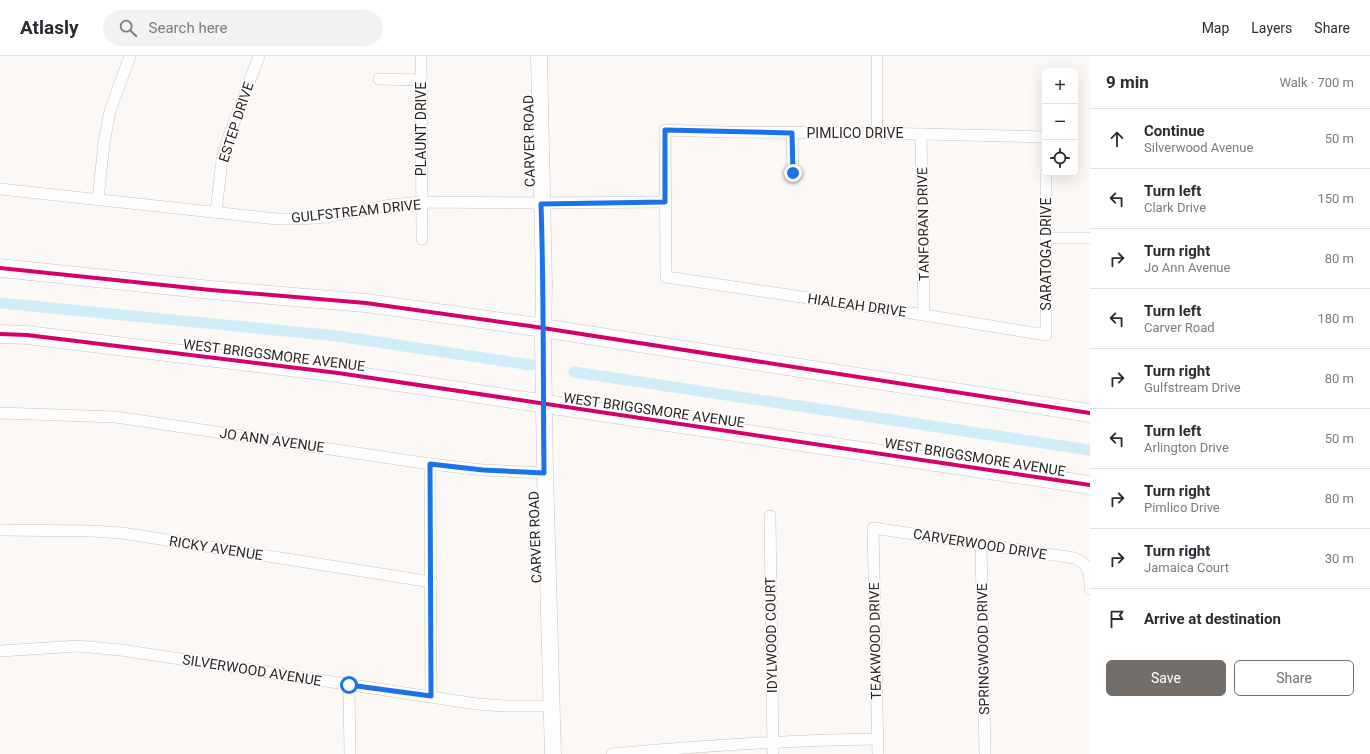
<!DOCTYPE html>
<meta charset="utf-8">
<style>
:root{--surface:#fff;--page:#f2f2f3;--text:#2b2b33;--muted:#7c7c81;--line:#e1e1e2;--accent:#746e6b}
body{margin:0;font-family:Roboto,sans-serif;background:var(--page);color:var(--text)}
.controls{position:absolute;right:12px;top:12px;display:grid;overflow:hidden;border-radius:6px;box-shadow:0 4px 16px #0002}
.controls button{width:36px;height:36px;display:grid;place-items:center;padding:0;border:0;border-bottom:1px solid var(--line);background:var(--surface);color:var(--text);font:20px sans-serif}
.stop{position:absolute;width:12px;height:12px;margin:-9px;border:3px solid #1a73e8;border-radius:50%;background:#fff}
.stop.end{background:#1a73e8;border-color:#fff;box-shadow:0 1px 4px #0008}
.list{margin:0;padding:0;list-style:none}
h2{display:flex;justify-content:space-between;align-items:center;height:52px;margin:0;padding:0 16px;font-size:17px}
h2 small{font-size:13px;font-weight:400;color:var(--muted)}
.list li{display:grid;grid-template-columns:26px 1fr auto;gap:12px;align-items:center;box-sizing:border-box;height:60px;padding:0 16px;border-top:1px solid var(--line)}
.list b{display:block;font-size:15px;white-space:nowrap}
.list p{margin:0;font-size:13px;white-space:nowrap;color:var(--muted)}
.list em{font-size:13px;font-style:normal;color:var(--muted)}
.actions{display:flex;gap:8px;padding:12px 16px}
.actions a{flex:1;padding:9px 0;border:1px solid var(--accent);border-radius:6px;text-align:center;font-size:14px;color:var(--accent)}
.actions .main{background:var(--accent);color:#fff}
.icon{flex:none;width:22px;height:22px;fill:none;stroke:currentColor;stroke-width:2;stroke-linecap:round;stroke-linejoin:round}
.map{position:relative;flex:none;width:1090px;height:698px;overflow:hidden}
header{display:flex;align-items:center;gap:24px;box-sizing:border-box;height:56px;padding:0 20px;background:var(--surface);border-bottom:1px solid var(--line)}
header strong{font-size:19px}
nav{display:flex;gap:22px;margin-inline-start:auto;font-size:14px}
.search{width:280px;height:36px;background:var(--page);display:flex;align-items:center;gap:10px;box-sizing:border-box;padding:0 14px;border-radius:22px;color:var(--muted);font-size:15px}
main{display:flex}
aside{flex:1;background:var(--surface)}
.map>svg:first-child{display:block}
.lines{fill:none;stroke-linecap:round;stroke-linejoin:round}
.canal{stroke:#d0edf8;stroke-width:11}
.street-casing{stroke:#c7c2c0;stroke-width:12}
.secondary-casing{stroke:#c7c2c0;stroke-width:17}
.primary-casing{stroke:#c7c2c0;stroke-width:19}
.street{stroke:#fefefe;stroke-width:11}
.secondary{stroke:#fefefe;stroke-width:16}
.primary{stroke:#fefefe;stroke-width:18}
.cycleway-casing{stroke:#fff;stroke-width:6}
.cycleway{stroke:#d6006c;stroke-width:4}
.route{stroke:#1a73e8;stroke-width:5}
.labels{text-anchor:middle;stroke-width:3;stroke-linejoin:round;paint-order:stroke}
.street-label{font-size:14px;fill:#2c2420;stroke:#fff}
</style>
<header>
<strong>Atlasly</strong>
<div class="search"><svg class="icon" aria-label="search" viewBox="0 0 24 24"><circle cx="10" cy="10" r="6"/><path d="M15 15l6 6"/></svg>Search here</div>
<nav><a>Map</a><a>Layers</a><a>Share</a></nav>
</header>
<main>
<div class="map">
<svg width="1090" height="698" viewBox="0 0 1090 698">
<rect width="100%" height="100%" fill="#fbf8f6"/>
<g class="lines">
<!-- canal -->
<g class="canal">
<path d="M0,247L337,280L531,309"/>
<path d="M574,316L1090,394"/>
</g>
<!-- street casing -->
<g class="street-casing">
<g id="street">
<path d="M421,0L422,183"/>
<path d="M379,23L421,24"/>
<path d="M792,77L793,117"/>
<path d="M877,77V0"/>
<path d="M921,78L924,259"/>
<path d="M1045,81L877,77L724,76L665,74L666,221L924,259L1046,279V117"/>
<path d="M0,133L277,163H301L326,161L391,149L422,146L541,147L665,146"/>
<path d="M98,144L104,87L110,55L130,0"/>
<path d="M216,156L222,104L229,80L259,0"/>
<path d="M1046,182H1090"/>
<path d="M0,357L116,361L430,408L483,414L545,417"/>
<path d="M430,408L431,640"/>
<path d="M770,460L773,698"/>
<path d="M0,474L92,475L122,477L432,526"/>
<path d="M981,488L985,698"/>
<path d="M0,595L78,590L121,594L477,648L505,650H551"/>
<path d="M349,629L350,698"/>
<path d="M612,698C700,690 789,684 877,683"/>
<path d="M878,698L873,472L1074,502C1090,508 1090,518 1090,533"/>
</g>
</g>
<!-- secondary casing -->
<g class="secondary-casing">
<path id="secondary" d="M539,0L544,228L543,284L545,417L553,698"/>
</g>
<!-- primary casing -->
<g class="primary-casing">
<g id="primary">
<path d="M0,212L211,234L366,247L530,270L1090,357"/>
<path d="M0,278L27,279L338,317L1090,429"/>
</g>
</g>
<!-- street -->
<use href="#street" class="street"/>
<!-- secondary -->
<use href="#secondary" class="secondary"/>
<!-- primary -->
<use href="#primary" class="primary"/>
<!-- cycleway casing -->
<g class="cycleway-casing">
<g id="cycleway">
<path d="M0,212L211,234L366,247L530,270L1090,357"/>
<path d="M0,278L27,279L338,317L1090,429"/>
</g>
</g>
<!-- cycleway -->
<use href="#cycleway" class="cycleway"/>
</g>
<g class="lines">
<!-- route -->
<path class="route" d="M349,629L431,640L430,408L483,414L544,417C543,327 544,237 541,148L665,146V74L792,77L793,117"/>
</g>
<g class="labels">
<!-- street labels -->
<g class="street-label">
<text transform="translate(236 66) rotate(-72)" y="5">ESTEP DRIVE</text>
<text transform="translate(421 73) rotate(-90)" y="5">PLAUNT DRIVE</text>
<text x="855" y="82">PIMLICO DRIVE</text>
<text transform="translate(529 85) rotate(-91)" y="5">CARVER ROAD</text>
<text transform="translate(356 155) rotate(-6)" y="5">GULFSTREAM DRIVE</text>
<text transform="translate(923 168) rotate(-91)" y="5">TANFORAN DRIVE</text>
<text transform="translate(1046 198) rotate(-90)" y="5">SARATOGA DRIVE</text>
<text transform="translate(857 249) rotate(8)" y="5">HIALEAH DRIVE</text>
<text transform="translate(274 299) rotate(7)" y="5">WEST BRIGGSMORE AVENUE</text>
<text transform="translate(654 354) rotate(8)" y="5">WEST BRIGGSMORE AVENUE</text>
<text transform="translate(272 384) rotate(8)" y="5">JO ANN AVENUE</text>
<text transform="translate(975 401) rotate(9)" y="5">WEST BRIGGSMORE AVENUE</text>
<text transform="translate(535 481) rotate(-92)" y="5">CARVER ROAD</text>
<text transform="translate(980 488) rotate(9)" y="5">CARVERWOOD DRIVE</text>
<text transform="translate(216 492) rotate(9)" y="5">RICKY AVENUE</text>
<text transform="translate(771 579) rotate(-91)" y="5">IDYLWOOD COURT</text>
<text transform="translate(875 585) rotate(-91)" y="5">TEAKWOOD DRIVE</text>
<text transform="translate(983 593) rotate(-91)" y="5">SPRINGWOOD DRIVE</text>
<text transform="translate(252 614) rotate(9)" y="5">SILVERWOOD AVENUE</text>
</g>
</g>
</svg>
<div class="controls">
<button>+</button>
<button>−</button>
<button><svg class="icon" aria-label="locate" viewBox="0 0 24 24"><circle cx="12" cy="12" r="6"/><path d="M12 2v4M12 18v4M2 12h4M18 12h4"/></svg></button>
</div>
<div class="stop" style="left:349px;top:629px"></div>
<div class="stop end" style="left:793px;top:117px"></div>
</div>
<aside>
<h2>9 min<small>Walk · 700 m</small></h2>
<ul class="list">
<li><svg class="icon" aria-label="ahead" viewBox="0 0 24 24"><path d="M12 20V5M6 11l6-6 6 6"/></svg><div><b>Continue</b><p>Silverwood Avenue</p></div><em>50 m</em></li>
<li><svg class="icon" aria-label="left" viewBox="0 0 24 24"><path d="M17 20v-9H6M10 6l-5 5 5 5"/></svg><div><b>Turn left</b><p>Clark Drive</p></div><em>150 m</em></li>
<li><svg class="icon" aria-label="right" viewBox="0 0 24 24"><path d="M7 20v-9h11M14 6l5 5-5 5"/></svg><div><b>Turn right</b><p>Jo Ann Avenue</p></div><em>80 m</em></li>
<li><svg class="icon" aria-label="left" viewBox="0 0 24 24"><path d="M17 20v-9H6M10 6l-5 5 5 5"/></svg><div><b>Turn left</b><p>Carver Road</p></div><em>180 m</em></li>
<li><svg class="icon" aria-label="right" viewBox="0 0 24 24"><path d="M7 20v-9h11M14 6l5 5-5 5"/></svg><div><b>Turn right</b><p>Gulfstream Drive</p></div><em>80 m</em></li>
<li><svg class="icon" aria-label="left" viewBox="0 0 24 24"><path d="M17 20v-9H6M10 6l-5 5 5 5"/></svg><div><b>Turn left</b><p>Arlington Drive</p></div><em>50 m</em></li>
<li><svg class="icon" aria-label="right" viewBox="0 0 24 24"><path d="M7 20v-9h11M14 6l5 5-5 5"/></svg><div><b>Turn right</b><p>Pimlico Drive</p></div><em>80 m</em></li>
<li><svg class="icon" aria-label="right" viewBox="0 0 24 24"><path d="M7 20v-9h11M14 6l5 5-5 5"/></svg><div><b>Turn right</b><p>Jamaica Court</p></div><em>30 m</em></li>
<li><svg class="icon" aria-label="arrive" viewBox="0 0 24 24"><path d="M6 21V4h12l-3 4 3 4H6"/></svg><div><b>Arrive at destination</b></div></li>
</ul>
<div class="actions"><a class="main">Save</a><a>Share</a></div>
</aside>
</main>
